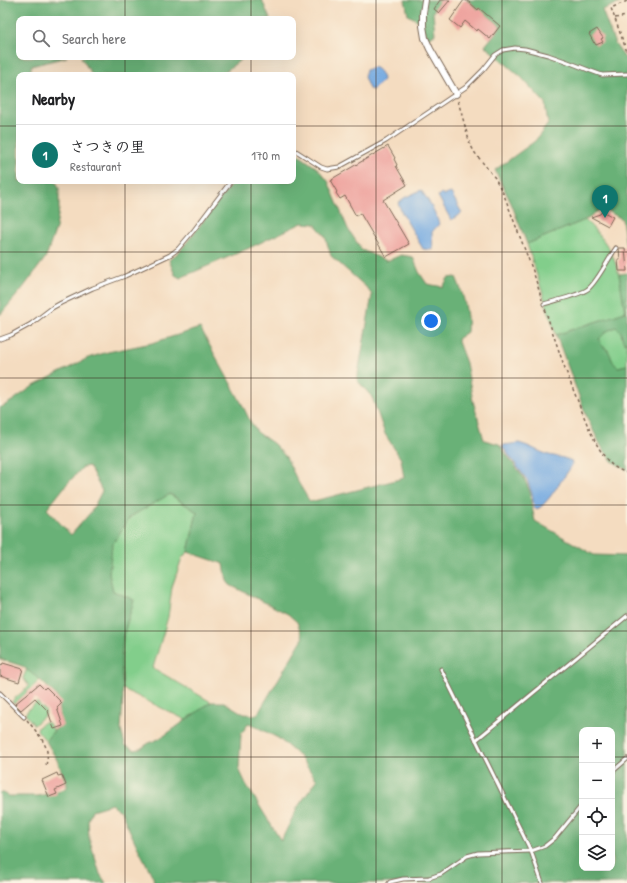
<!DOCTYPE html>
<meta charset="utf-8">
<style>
:root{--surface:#fff;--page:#f2f2f2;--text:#202124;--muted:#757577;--line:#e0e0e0;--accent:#0f766e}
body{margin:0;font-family:"Patrick Hand","Klee One",sans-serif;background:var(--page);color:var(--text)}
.controls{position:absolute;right:12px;bottom:12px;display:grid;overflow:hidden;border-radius:8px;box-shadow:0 4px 16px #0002}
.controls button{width:36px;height:36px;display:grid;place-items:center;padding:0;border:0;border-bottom:1px solid var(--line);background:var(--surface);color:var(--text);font:20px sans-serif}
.you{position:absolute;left:431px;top:321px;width:14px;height:14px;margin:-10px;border:3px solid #fff;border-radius:50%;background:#1a73e8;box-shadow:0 0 0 6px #1a73e833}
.badge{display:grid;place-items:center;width:26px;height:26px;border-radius:50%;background:var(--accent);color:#fff;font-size:13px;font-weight:700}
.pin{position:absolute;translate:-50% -33px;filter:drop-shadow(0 1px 2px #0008)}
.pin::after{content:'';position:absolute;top:21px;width:14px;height:12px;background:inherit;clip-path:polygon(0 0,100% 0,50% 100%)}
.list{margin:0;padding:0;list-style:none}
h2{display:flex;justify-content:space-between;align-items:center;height:52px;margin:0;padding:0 16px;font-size:17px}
h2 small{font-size:13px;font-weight:400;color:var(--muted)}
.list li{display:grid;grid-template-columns:26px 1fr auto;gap:12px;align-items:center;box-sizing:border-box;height:60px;padding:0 16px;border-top:1px solid var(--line)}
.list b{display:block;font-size:15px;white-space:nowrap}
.list p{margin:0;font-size:13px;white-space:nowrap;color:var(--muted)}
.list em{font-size:13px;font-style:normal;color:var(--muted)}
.icon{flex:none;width:22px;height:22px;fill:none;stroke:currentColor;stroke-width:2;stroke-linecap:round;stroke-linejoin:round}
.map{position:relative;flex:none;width:627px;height:883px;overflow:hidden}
.search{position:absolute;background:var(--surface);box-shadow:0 4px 16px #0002;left:16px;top:16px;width:280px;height:44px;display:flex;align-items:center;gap:10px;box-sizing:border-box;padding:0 14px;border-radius:8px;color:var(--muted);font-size:15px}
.panel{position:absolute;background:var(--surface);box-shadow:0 4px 16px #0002;left:16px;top:72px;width:280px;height:112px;border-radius:8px}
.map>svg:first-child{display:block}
.green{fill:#82ce8b;stroke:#5e7c54}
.forest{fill:#69b177;stroke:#526e4a;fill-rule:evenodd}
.water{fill:#73a9e1;stroke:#576a80}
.building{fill:#eea29d}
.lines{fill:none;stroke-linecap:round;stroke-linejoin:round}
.lane-casing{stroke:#7c6857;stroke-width:5}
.street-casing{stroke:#7c6857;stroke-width:8}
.path{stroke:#7c6857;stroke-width:1.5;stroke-dasharray:3 3;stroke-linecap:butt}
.lane{stroke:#fff;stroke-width:3}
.street{stroke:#fff;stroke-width:6}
.grid{fill:none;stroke:#3b2a1e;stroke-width:1;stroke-opacity:0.55}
</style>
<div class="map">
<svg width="627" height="883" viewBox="0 0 627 883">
<rect width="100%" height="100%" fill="#fcf5e5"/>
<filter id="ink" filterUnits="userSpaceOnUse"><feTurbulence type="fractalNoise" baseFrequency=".025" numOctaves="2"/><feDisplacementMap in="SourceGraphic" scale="8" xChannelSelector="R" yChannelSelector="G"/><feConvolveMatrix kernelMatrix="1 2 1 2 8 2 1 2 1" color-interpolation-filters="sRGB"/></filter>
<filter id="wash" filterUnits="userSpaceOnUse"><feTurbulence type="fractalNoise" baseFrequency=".012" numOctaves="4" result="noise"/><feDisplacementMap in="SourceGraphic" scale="16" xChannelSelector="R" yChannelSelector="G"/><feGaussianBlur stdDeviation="0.9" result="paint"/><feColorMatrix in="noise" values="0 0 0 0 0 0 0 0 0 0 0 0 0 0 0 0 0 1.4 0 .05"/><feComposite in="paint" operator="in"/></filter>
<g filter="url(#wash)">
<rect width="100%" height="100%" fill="#f4dcc0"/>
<!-- green -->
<g class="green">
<path d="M585,220C594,229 603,238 609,249C620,268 622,291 625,312L556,335L527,244Z"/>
<path d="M616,327L621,332L623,341L627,343V365L618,367L613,363L608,350L601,345L599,339L607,331Z"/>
<path d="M169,494L197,512L188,552L182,558L172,587L168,617L153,668L211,702L186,720L123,689L121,661L123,636L134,600L113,591L109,574L112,545L130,517Z"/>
<path d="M27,669L40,680L14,704L12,701L29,686L23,678Z"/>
<path d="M37,702L45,710L46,714L34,725L25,714L29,709Z"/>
<path d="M44,722L49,723L52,729L54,730L46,741L37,730L38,727Z"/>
</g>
<!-- forest -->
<g class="forest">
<path d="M0,0H262L270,19H19V57H67L31,66V75H19V181H56L59,188V209L56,228L46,257L23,288L0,315Z"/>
<path d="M405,0H440L433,12L435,34L428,38L417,20L408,15Z"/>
<path d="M466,0H627L602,10L615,44L627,61V255L622,219L602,208L585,220L527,244L511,203L495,170L535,141L548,124L545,103L521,77L485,46L501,26Z"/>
<path d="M81,57H244L226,71L216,75H92Z"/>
<path d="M293,151L317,168L328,181L348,229L362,250L387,261L401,255L413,257L419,272L427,284L443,287L448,278L456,277C463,293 469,314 467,332L457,339L466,363L473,401L484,440L499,444L506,454L524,478L530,492L531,503L535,521L594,555L627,556V883H154L153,877L137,846L121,812L112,804L92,810L88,820L89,838L100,874L106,883H0V792L9,796H38L60,791L67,787V784L57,760L46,741L49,736L60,725L59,710L56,695L40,680L22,666L0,659V408L12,401L32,387L88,358L108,352L152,343L200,328L242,404L250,421L257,432L274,444L286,457L298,482L310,502L404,478L401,459L385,434L372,397L357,380L372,295L366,287L331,256L325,236L315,224L302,223L247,249L180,278L175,275L169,260L180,251L234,181H293ZM89,466L102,491L91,512L71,535L47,509L66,485L83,467ZM170,494L197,512L188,552L224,564L227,581L230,585L288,614L297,622L303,638L257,715L244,714L224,702H211L161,738L149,743L140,749L134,750L125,745L121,730L123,698L121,661L123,636L134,600L113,591L109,574L112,545L130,517ZM249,723L278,738L299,756L317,780L297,808L281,841L246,784L239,769L241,734ZM582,730H612V868H582Z"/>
<path d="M627,273V343L623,341L621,332L616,327L607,331L599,339C601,347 603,345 607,350C613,356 609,360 618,367L627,365V470L612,461L601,446L588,420L556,335L625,312L619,274Z"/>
</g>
<!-- water -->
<g class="water">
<path d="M373,67C379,69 381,73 383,79L381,83L372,90L369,89L364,77L366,70Z"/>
<path d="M421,190C429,201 435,211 439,224L432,232L433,250L423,249L402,213L398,203L404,198Z"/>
<path d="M441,193L444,195L451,193L462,213L451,220L438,196Z"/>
<path d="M519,443C530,446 539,452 549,455C557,457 564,457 571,461L572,464L569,470L550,497L543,505L539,508L535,509L534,507L532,494L527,480L502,446L504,445Z"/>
</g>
<g id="blocks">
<!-- building -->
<g class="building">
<path d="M440,0H450L439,13L434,9Z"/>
<path d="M464,0L469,2L478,10L479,8L500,26L490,39L478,29L477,31L465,21L460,28L450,20Z"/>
<path d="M597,29L603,38L601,39L603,42L596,45L594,42V43L589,34Z"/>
<path d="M388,146L395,158L394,159L397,165L396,166L407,185L383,200L409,244L386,257L360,213L356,216L345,196L340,199L336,193L337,192L330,180Z"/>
<path d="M602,211L613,217L608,226L591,217L600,214Z"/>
<path d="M619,248H625L627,271H619L618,260H620Z"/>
<path d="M3,663L23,669L19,682L0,676V664L2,665Z"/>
<path d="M39,684L44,689L46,687L62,703L57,708L63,726L54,729L48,711L35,698L21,710L15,704Z"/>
<path d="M57,773L58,776L62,775L66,785L55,790L57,794L49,797L42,780Z"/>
</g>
</g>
</g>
<g filter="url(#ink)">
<use href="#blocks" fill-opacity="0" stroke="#7c6857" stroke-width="1"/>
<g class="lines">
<!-- lane casing -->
<g class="lane-casing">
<g id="lane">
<path d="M293,149L321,167L327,169L339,167L386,141L466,87L483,70L495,55L503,50L515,48L525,49L548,55L568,62L591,71L602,75L627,74"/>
<path d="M544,304C556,300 578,296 588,289C597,282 609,258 616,248"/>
<path d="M0,339L11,335L31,324L52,308L61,303L93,288L125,276L170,255L178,249L194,230L231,181"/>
<path d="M441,669L531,851L542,883"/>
<path d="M0,693L24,717"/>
<path d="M476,740L627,616"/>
<path d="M612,772L627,759"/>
<path d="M389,883L390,882L403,879L429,878L441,874L467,856L478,853L531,851L545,846L555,838L582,805"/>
</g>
</g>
<!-- street casing -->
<g class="street-casing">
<path id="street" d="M425,0L423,13V26L425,38L430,49L456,94"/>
</g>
<!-- path -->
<g class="path">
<path d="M627,1L611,8L627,52"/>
<path d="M615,18L627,16"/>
<path d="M458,101L470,144L475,153L495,178L504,195L533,271L542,300"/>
<path d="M545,309C555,340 565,370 577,399C585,419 595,447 609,462C614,468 620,470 627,473"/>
<path d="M27,720C34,729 46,742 47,752C48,757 47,761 46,765"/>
</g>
<!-- lane -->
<use href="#lane" class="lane"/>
<!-- street -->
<use href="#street" class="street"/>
</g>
</g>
<!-- grid -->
<path class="grid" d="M125,0V19M251,0V19M376,0V883M502,0V883M125,57V75M251,57V75M0,126H19M293,126H627M125,181V883M251,181V883M0,252H627M0,378H627M0,505H627M0,631H627M0,757H582M612,757H627"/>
</svg>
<div class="controls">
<button>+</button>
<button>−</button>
<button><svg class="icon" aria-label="locate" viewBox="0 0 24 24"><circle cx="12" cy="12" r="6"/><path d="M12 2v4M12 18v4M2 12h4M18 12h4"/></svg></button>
<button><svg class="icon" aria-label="layers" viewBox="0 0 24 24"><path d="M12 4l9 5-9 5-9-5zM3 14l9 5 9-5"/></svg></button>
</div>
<div class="you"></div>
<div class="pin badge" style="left:605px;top:218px">1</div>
<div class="search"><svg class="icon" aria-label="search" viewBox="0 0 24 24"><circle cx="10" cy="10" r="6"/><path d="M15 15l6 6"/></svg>Search here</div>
<section class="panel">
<h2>Nearby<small></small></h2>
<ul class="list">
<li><span class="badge">1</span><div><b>さつきの里</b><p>Restaurant</p></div><em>170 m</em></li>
</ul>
</section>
</div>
